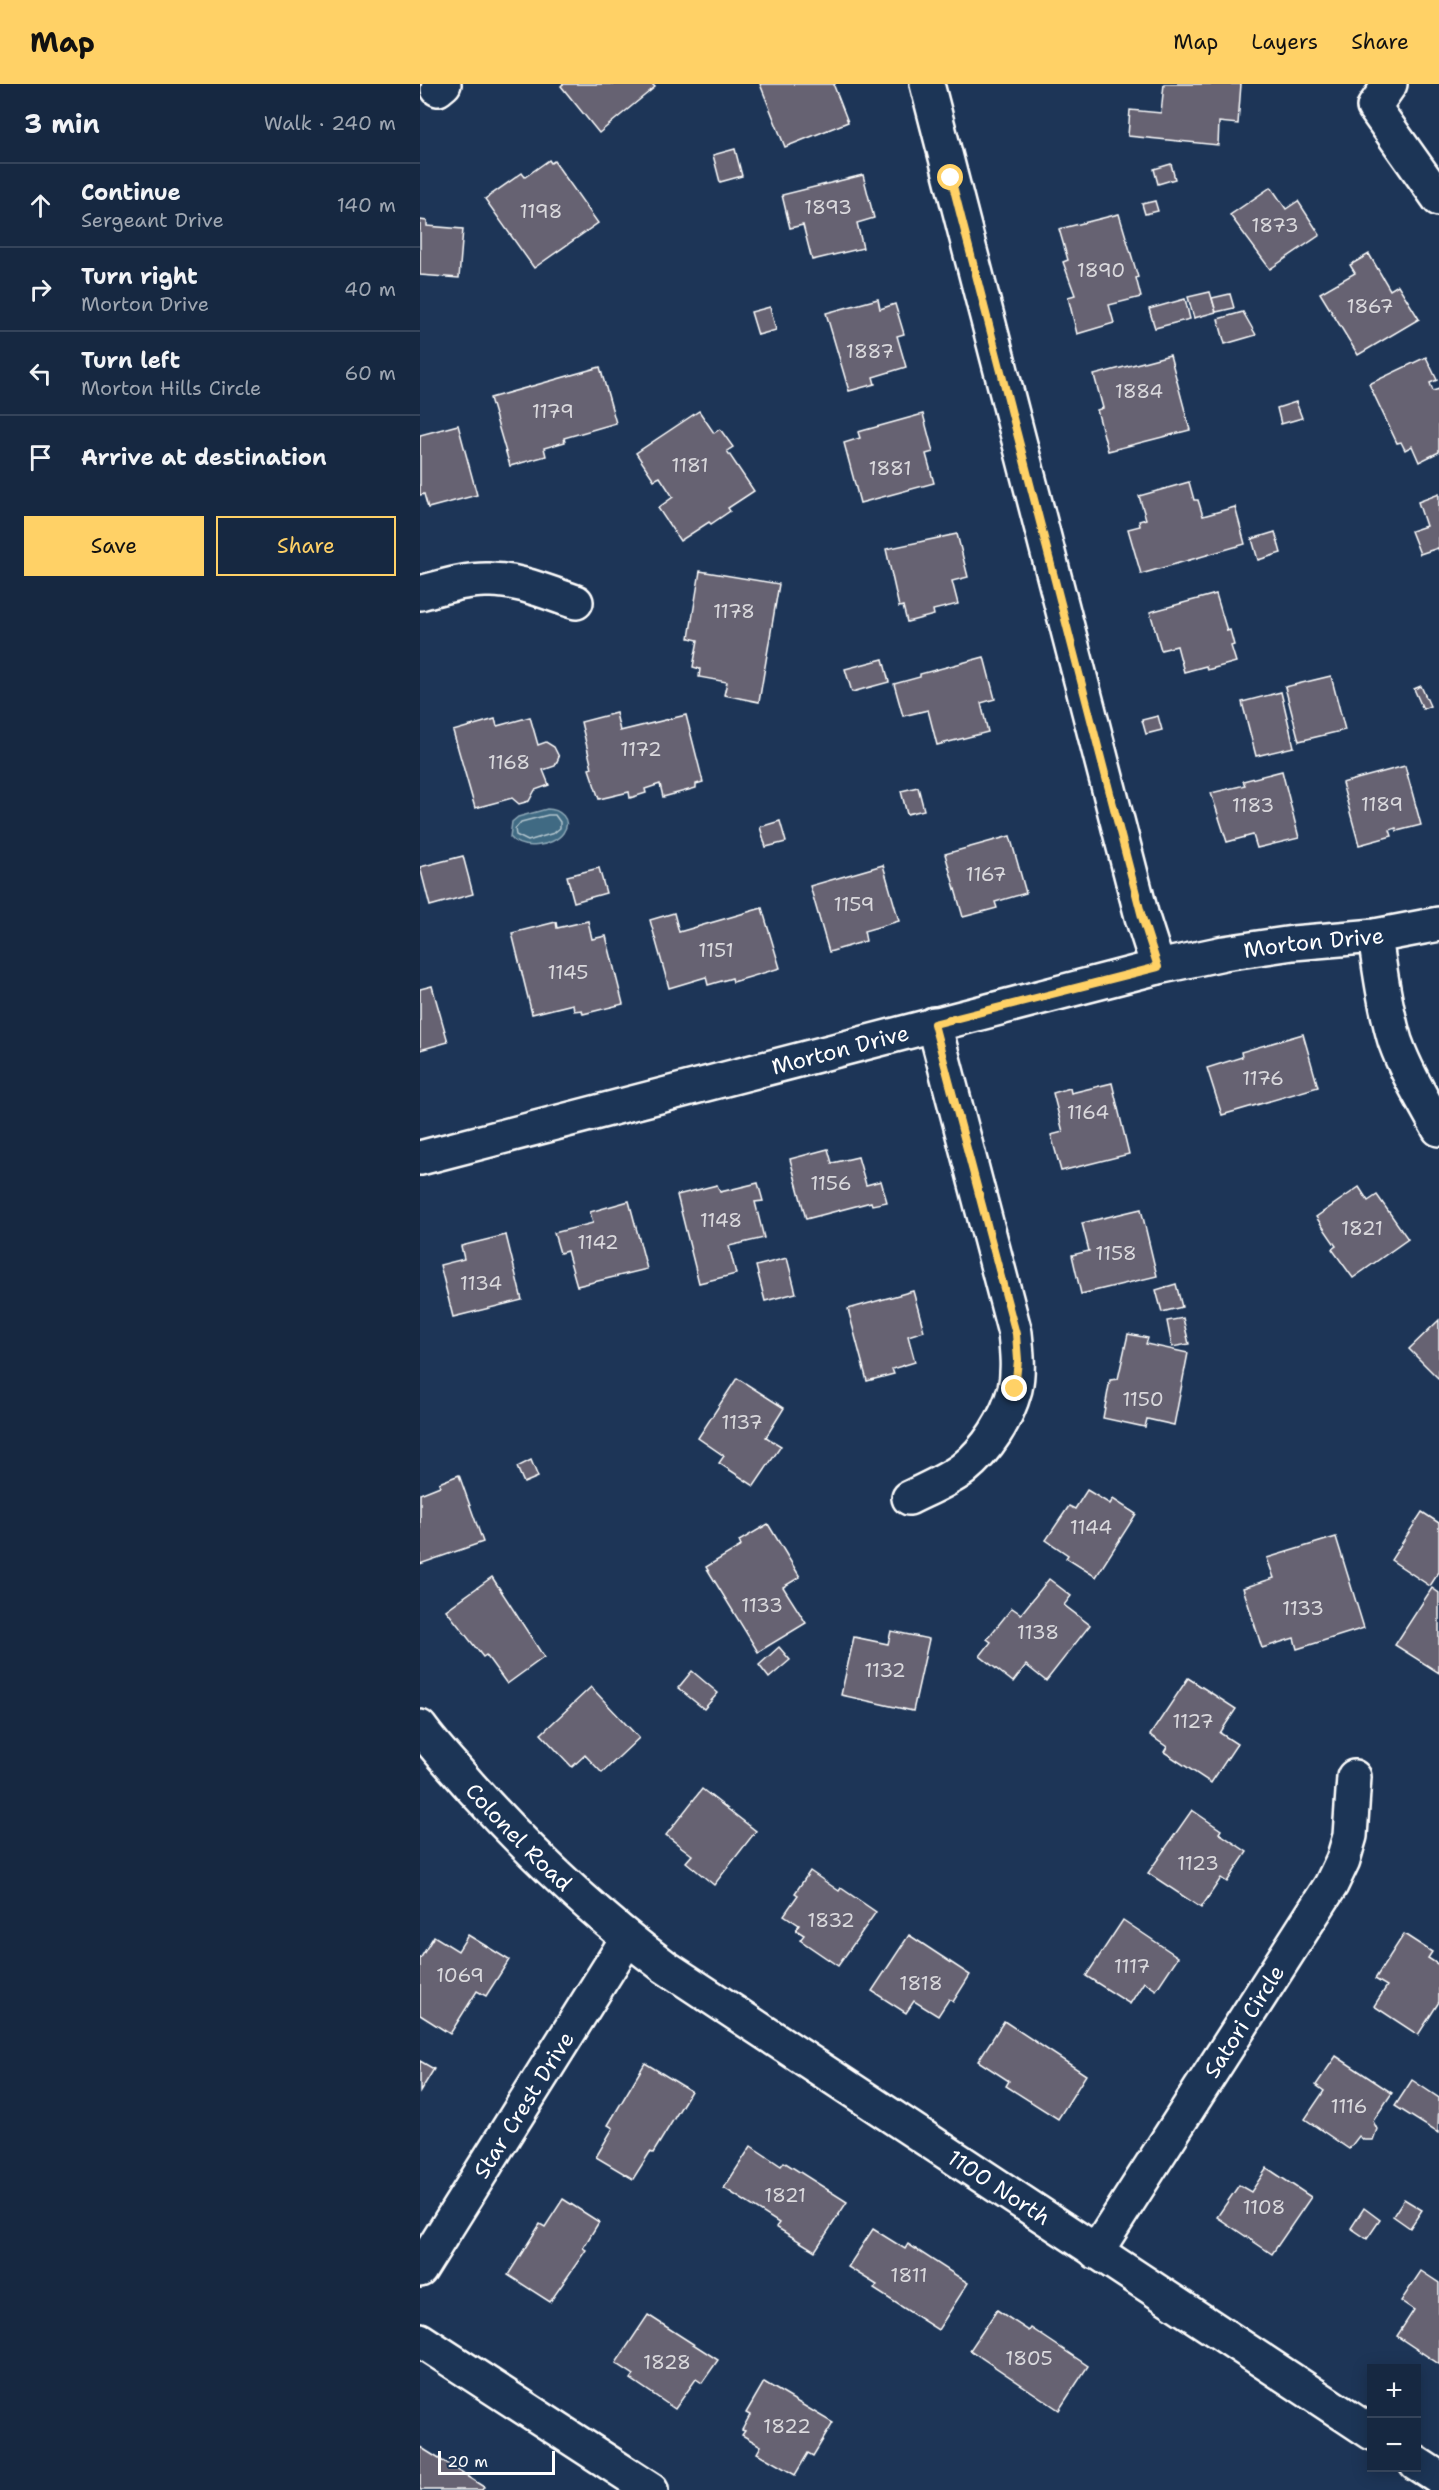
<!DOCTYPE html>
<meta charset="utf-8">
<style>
:root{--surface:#162841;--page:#1f3048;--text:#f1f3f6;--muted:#9ea6b1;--line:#35445a;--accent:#ffd166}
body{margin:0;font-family:"Shantell Sans",sans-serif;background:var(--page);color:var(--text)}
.controls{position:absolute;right:18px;bottom:18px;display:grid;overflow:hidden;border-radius:0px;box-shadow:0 3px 15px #0003}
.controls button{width:54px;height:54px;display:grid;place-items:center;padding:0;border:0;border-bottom:2px solid var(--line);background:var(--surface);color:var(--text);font:30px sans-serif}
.scale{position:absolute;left:18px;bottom:15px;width:117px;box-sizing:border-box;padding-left:6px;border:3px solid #fff;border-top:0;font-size:16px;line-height:21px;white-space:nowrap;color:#fff;-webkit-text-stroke:4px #1d3557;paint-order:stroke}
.stop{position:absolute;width:18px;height:18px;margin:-14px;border:4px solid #ffd166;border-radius:50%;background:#fff}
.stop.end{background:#ffd166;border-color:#fff;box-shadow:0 2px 6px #0008}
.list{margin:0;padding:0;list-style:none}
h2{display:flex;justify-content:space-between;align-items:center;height:78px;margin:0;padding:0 24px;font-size:26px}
h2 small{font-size:20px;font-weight:400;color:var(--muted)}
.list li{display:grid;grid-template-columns:39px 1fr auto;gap:18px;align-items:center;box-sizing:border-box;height:84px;padding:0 24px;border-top:2px solid var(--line)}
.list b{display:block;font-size:22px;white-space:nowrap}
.list p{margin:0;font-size:20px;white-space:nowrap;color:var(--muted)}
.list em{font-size:20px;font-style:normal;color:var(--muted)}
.actions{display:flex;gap:12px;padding:18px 24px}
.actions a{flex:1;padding:14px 0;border:2px solid var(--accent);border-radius:0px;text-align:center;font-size:21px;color:var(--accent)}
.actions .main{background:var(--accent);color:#111}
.icon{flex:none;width:33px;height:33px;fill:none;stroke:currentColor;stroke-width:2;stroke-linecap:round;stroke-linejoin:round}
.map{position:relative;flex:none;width:1019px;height:2406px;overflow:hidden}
header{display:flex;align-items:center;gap:36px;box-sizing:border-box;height:84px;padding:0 30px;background:var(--accent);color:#111}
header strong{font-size:28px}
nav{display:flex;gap:33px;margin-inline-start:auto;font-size:21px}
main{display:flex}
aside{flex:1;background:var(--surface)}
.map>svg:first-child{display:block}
.water{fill:#3f6b83;stroke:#8ca6b5;stroke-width:1.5}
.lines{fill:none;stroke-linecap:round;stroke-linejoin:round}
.shore{stroke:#b2c4cd;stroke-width:1.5}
.building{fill:#666272;stroke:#fff;stroke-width:1.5}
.minor-casing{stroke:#fff;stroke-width:38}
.minor{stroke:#1d3557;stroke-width:33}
.route{stroke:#ffd166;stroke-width:8}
.labels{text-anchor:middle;stroke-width:6;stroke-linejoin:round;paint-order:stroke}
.number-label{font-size:20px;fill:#d9d8dc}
.street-label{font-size:22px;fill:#fff;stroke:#1d3557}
</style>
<header>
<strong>Map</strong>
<nav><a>Map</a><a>Layers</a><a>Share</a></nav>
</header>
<main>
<aside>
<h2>3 min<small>Walk · 240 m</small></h2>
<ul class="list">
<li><svg class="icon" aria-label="ahead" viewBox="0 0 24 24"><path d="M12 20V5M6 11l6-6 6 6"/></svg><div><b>Continue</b><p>Sergeant Drive</p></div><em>140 m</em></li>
<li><svg class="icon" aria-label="right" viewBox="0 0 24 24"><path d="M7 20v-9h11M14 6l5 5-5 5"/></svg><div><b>Turn right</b><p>Morton Drive</p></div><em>40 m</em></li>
<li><svg class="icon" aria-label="left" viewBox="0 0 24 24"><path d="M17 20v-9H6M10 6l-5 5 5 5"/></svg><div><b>Turn left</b><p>Morton Hills Circle</p></div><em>60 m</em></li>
<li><svg class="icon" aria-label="arrive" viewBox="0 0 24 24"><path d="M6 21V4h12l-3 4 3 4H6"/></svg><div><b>Arrive at destination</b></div></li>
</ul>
<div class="actions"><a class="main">Save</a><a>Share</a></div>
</aside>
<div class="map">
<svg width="1019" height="2406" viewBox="0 0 1019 2406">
<rect width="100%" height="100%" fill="#1d3557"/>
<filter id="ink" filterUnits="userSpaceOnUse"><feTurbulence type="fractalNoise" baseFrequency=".0167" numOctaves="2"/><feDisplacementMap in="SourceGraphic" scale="12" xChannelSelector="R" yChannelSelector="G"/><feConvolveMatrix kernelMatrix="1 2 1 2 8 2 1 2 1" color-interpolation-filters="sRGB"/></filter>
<g filter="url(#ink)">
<!-- water -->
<path class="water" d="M127,725C139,725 153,735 143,749C133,763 101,767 90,753L92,738L98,733Z"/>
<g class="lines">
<!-- shore -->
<path class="shore" d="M128,731H135L140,738V744L134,749L108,757L96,751L95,745L101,738Z"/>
</g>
<!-- building -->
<g class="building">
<path d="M143,0H232L235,3L179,49L141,2Z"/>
<path d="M340,0H415L414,2L428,38L365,63Z"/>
<path d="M744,0H821L818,40L799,38L798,61L708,52L710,26L741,29Z"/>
<path d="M315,65L322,92L300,98L293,71Z"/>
<path d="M129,76L131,79L134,77L178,139L114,184L65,115L102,89L105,93Z"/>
<path d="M751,80L755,95L738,100L734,85Z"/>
<path d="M443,91L454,134L437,139L443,164L392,176L383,141L370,144L362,111Z"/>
<path d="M851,103L866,125L878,117L900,151L850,185L810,131Z"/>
<path d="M735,117L738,127L725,130L722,120Z"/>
<path d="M699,130L718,193L716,194L721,213L689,221L694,239L657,250L648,213L655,211L643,178L648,176L639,145Z"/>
<path d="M0,136L7,137V142L43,145L39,194L0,191Z"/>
<path d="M949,170L970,206L978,201L999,235L938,271L900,209L935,189L930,181Z"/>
<path d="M790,208L796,228L774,234L768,213Z"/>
<path d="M810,210L814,224L796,228L792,214Z"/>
<path d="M458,215L460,225L475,220L484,250L477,252L486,283L453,293L455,300L429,307L406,229Z"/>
<path d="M765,215L770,235L735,244L729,225Z"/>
<path d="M350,223L356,246L338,251L331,228Z"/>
<path d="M823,228L836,251L805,260L798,235Z"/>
<path d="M750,271L770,346L688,367L677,326L683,324L674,291Z"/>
<path d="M1006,273L1017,296L1010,299L1013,307L1019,305V368L999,378L992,362L985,366L981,358L977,359L949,300Z"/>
<path d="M180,283L196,339L144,354L145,358L124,364L126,372L90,382L70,314Z"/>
<path d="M876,318L882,334L861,340L857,324Z"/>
<path d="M279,327L294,349L300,345L313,363L307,367L334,407L308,424L310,427L291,440L289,438L260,457L238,424L253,413L240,393L234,396L216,369Z"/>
<path d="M503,330L513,368L506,370L514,399L440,419L424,359L440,354L438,348Z"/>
<path d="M38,341L57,411L8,424L4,410L0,411V351Z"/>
<path d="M769,398L774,416H778L783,432L815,423L825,460L721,490L708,445L720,442L719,437L726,435L719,412Z"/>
<path d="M1019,410V467L1018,464L1000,470L991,447L1006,442L998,418Z"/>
<path d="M855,448L861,469L838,476L832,455Z"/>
<path d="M537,450L548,493L532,497L538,520L513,526L514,531L487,538L483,522L479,523L466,465Z"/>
<path d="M280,487L359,500L339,618L304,611L307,598L279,593L280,585L273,583L278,556L269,554Z"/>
<path d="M796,510L807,547L810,546L814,561L811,562L816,578L787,586L786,582L764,588L757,562L741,566L730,528Z"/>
<path d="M564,573L575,615L561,619L568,648L517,661L508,626L483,632L474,600L500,593V590Z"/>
<path d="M463,575L469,598L432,608L425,585Z"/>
<path d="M911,592L925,646L879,657L865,603Z"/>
<path d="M1001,602L1010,622L1003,625L994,605Z"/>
<path d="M861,608L874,663L836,672L822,618Z"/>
<path d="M196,629L200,647L266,631L283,698L276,700V704L243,713L240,700L225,705L226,709L210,714L209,708L179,715L169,685L172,684L161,638Z"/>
<path d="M738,632L742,646L726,650L722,636Z"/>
<path d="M110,633L118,661L126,658L134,663L139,673L135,682L123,686L129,701L115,706L109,717L99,720L92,714L55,724L33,647L75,635L77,642Z"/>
<path d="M985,682L1001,741L977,747L976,744L970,746L972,752L939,761L922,699Z"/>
<path d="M862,687L879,754L837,764L833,751L807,758L791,709L825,701L823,697Z"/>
<path d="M498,703L504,726L487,730L481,707Z"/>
<path d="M360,737L366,758L346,763L340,743Z"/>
<path d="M590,752L606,809L575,818L577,824L543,833L525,770Z"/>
<path d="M43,772L53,810L10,822L0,783Z"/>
<path d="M463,781L479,837L444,847L446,857L409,868L390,802Z"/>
<path d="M179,784L186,809L154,818L147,792Z"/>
<path d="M342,824L360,884L313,898L312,894L288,901L286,893L249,904L230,836L254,829L259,848Z"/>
<path d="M168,837L172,855L186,852L203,920L163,930L162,926L154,927L153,920L112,930L92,849L136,838L137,844Z"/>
<path d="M12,902L28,958L0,966V905Z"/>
<path d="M883,950L898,1003L802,1031L787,984L822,973L821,968Z"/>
<path d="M692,999L709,1070L641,1087L631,1051L643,1048L633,1009L650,1004L651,1009Z"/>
<path d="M408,1065L412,1079L438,1073L446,1101L461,1097L467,1118L452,1121L451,1118L386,1135L370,1075Z"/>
<path d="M338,1099L343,1117L335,1118L344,1154L309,1162L316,1190L279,1199L257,1111L297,1101L300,1108Z"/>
<path d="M939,1103L948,1117L957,1111L988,1155L933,1194L912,1165L916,1162L896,1133Z"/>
<path d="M209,1117L227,1185L157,1202L147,1167L140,1169L134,1149L173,1139L170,1128Z"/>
<path d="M721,1125L737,1192L661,1210L652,1171L669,1167L662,1139Z"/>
<path d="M86,1151L102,1216L33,1233L20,1181L44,1175L41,1162Z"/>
<path d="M367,1174L376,1209L345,1217L336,1182Z"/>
<path d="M756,1200L762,1223L742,1228L736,1206Z"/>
<path d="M493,1207L504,1247L488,1252L495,1278L472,1285L474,1290L447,1297L428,1225Z"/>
<path d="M763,1234L769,1260L752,1263L747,1237Z"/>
<path d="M1019,1236V1295L989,1265Z"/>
<path d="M708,1250L728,1254L726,1260L768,1269L754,1341L727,1335L725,1343L683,1334L690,1296L698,1295Z"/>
<path d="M317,1294L364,1324L346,1353L361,1362L334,1402L299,1379L304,1372L278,1354Z"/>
<path d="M111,1376L118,1393L104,1399L97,1383Z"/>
<path d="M39,1391L63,1458L0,1480V1410L20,1402L19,1399Z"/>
<path d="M667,1406L690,1420L693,1415L716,1430L676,1493L646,1474L648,1471L626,1456L649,1422L655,1425Z"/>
<path d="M1002,1428L1019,1439V1488L1010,1502L971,1476Z"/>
<path d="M348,1440L380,1493L363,1503L386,1539L338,1568L286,1483L321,1462L319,1457Z"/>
<path d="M916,1453L944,1544L877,1565L874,1554L842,1564L823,1504L854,1494L847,1474Z"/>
<path d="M72,1493L124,1573L87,1600L66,1571L63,1573L26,1526Z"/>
<path d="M629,1495L651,1512L644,1521L670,1541L626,1597L606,1581L593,1598L560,1572L571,1558L567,1555L592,1524L601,1530Z"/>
<path d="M1012,1504L1019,1509V1589L975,1561Z"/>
<path d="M471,1547L509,1555L493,1627L421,1611L434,1553L468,1560Z"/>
<path d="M359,1563L370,1576L349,1594L339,1581Z"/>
<path d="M272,1587L298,1609L284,1625L258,1604Z"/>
<path d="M768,1594L816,1625L800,1649L817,1660L791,1699L744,1668L747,1663L730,1651Z"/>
<path d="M171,1603L219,1654L182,1689L165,1671L152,1683L121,1650Z"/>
<path d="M282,1705L336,1747L294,1801L266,1778L272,1771L246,1751Z"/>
<path d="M772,1726L801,1746L799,1749L827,1768L807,1798L801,1794L781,1824L728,1789Z"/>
<path d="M390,1787L419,1807L421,1804L456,1828L418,1882L380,1856L384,1851L376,1846L379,1841L364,1831L378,1811L375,1809Z"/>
<path d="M703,1836L758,1873L736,1906L724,1898L710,1920L666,1892Z"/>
<path d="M984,1850L1012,1868L1008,1874L1019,1881V1918L998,1951L954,1922L967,1902L955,1895Z"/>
<path d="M48,1851L89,1876L66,1912L57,1907L30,1950L0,1931V1875L14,1852L38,1867Z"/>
<path d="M489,1851L550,1891L533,1918L529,1915L518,1932L494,1917L486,1929L452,1907Z"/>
<path d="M584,1937L666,1991L638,2035L586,2002L589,1997L558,1977Z"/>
<path d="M916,1972L972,2009L953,2037L957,2045L953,2056H944L939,2052L929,2065L885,2035L904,2007L896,2001Z"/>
<path d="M0,1977L14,1985L0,2008Z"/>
<path d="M225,1979L271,2007L233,2069L230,2068L213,2095L176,2073L193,2044L188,2041Z"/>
<path d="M992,1996L1019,2014L1018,2049L975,2022Z"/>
<path d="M331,2062L361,2082L364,2078L427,2118L395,2167L356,2143L359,2139L304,2104Z"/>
<path d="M847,2084L891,2113L852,2170L797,2133L819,2101L831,2108Z"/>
<path d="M143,2115L179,2138L163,2164L166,2166L130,2218L88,2191L120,2140L125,2143Z"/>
<path d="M984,2115L1002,2126L990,2144L973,2132Z"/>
<path d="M944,2124L960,2136L947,2155L931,2144Z"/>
<path d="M453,2145L485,2165L488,2160L548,2199L518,2246L454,2205L457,2201L428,2183Z"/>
<path d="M1001,2187L1019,2199V2280L977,2252L994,2226L981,2217Z"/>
<path d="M577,2226L609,2247L611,2244L668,2282L639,2326L550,2266Z"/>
<path d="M228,2231L298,2276L282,2299L276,2295L255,2325L211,2295L214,2291L196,2279Z"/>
<path d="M344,2298L413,2339L393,2372L388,2369L375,2391L337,2369L341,2362L322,2351L325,2347L322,2346L330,2331L326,2329Z"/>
<path d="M0,2363L64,2403L62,2406H0Z"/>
</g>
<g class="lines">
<!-- minor casing -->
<g class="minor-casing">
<g id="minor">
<path d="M507,0L722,833L738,883"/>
<path d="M970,0L954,23L1019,115"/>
<path d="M18,5L24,0"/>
<path d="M0,509C22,503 46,495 70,496C100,496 128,509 156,518"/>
<path d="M955,852C960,887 965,923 975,957C986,988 1003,1016 1019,1045"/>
<path id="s1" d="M0,1074L738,883L804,869L873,859L955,852L1019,840"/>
<path d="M489,1414C507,1405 527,1397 543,1385C567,1366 587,1335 595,1305C599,1287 597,1268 595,1249L514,940"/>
<path id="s2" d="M0,1643C15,1664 33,1682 50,1702C109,1768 173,1829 244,1882L952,2349"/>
<path id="s3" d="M676,2168L911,1801L923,1776L930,1752L934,1693"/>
<path id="s4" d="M0,2186L207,1855"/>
<path d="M0,2256L231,2406"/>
<path d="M996,2379L1019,2394"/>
</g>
</g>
<!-- minor -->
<use href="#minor" class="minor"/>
</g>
</g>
<g class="lines" filter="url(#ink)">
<!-- route -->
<path class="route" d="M531,94L722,833L738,883L514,940L596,1250L598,1276L595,1305"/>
</g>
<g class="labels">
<!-- number labels -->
<g class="number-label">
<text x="408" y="130">1893</text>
<text x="121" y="134">1198</text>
<text x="855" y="148">1873</text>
<text x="681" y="193">1890</text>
<text x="950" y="229">1867</text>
<text x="450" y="274">1887</text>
<text x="719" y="314">1884</text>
<text x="133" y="334">1179</text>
<text x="270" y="388">1181</text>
<text x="470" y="391">1881</text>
<text x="314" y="534">1178</text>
<text x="221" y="672">1172</text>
<text x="89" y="685">1168</text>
<text x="962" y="727">1189</text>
<text x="833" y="728">1183</text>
<text x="566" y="797">1167</text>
<text x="434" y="827">1159</text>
<text x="296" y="873">1151</text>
<text x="148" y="895">1145</text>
<text x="843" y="1001">1176</text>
<text x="668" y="1035">1164</text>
<text x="411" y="1106">1156</text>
<text x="301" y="1143">1148</text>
<text x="942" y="1151">1821</text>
<text x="178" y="1165">1142</text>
<text x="696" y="1176">1158</text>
<text x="61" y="1206">1134</text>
<text x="723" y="1322">1150</text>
<text x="322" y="1345">1137</text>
<text x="671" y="1450">1144</text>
<text x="342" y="1528">1133</text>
<text x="883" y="1531">1133</text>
<text x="618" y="1555">1138</text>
<text x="465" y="1593">1132</text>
<text x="773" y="1644">1127</text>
<text x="778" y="1786">1123</text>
<text x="411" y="1843">1832</text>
<text x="712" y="1889">1117</text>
<text x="40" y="1898">1069</text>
<text x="501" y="1906">1818</text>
<text x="929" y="2029">1116</text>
<text x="365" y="2118">1821</text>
<text x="844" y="2130">1108</text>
<text x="489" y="2198">1811</text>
<text x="609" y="2281">1805</text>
<text x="247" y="2285">1828</text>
<text x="367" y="2349">1822</text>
</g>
<!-- street labels -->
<g class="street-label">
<text dy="8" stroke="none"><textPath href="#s1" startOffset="920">Morton Drive</textPath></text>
<text dy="8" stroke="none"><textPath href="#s1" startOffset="434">Morton Drive</textPath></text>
<text dy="8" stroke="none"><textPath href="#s2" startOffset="148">Colonel Road</textPath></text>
<text dy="8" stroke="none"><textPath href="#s3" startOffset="274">Satori Circle</textPath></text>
<text dy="8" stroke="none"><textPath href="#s4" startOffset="195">Star Crest Drive</textPath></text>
<text dy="8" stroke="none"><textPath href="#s2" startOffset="744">1100 North</textPath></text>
</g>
</g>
</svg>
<div class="controls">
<button>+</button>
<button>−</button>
</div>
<div class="scale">20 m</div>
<div class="stop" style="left:531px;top:94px"></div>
<div class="stop end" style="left:595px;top:1305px"></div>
</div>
</main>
